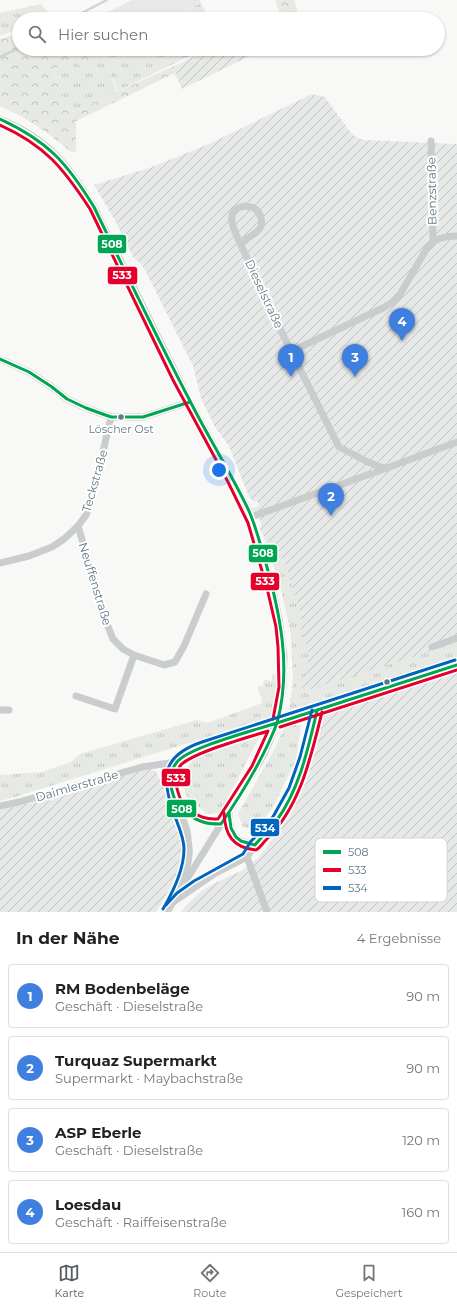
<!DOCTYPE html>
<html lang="de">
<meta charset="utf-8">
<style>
:root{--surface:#fff;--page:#f6f6f6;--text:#222;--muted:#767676;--line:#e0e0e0;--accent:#565d60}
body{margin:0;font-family:Montserrat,sans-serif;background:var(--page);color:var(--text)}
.you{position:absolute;left:219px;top:470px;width:14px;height:14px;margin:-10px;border:3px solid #fff;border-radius:50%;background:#1a73e8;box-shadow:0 0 0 6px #1a73e833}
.badge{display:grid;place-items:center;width:26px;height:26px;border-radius:50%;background:var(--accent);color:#fff;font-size:13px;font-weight:700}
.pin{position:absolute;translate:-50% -33px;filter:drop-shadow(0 1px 2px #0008)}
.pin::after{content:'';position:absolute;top:21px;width:14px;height:12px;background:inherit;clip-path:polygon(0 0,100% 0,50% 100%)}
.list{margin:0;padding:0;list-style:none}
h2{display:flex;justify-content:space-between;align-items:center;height:52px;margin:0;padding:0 16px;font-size:17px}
h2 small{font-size:13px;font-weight:400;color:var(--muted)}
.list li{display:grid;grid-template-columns:26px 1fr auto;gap:12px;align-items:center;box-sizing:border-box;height:64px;margin:0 8px 8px;padding:0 8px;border:1px solid var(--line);border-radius:4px}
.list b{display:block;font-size:15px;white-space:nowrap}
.list p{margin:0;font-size:13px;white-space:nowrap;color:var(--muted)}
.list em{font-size:13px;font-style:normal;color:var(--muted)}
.icon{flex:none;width:22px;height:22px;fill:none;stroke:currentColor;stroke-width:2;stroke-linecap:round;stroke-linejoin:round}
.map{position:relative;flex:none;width:457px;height:912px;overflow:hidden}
.search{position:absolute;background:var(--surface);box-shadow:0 1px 3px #0004;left:12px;right:12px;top:12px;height:44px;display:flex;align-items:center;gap:10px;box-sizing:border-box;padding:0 14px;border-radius:22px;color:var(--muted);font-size:15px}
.sheet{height:340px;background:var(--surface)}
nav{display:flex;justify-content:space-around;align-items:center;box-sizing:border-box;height:56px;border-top:1px solid var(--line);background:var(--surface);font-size:11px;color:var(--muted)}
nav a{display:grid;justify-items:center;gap:2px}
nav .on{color:var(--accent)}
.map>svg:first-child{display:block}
.built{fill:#e7e9e8}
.industrial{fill:url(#industrial-furrows)}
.grass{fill:url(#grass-tufts)}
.forest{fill:url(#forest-crowns)}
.garden{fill:url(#garden-furrows)}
.pitch{fill:#e7eae4}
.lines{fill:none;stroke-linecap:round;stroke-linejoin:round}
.stream{stroke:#cbd6d8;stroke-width:2.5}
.street{stroke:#cacdcd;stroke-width:7}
.street-bridge{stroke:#cacdcd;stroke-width:7}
.bus-1-casing{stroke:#fff;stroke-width:6}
.bus-2-casing{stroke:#fff;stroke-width:6}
.bus-3-casing{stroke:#fff;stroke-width:6}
.bus-1{stroke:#00a651;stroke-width:3}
.bus-2{stroke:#e4002b;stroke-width:3}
.bus-3{stroke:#0065bd;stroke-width:3}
.bus-dot{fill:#627883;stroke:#fff;stroke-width:1.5}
.labels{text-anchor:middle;stroke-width:4;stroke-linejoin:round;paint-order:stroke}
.bus-label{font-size:11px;fill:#627883;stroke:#fff}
.street-label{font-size:12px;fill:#627883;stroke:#fff}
.key{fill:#fff;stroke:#d0d6da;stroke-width:1}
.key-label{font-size:11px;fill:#627883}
.line-badge{stroke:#fff;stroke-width:1.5}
.badge-label{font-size:11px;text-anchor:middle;font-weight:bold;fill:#fff}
</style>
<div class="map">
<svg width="457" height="912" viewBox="0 0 457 912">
<defs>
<pattern id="industrial-furrows" width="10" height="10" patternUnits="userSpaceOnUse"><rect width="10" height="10" fill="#e7e9e8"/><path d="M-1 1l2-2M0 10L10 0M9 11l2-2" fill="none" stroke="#bfc2c1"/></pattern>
<pattern id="grass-tufts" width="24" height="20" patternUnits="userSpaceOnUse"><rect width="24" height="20" fill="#e7eae4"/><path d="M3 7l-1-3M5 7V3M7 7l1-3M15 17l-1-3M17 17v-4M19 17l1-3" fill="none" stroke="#bfc2be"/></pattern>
<pattern id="forest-crowns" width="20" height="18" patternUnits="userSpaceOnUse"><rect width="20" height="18" fill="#e7eae4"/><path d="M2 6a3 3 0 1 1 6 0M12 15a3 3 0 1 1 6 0" fill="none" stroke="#bfc2be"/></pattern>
<pattern id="garden-furrows" width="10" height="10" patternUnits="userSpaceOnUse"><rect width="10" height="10" fill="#e7eae4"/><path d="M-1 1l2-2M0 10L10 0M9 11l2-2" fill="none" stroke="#bfc2be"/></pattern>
</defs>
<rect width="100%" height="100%" fill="#f8f8f7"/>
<!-- built -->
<path class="built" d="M132,0H200L201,3L169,19H94Z"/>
<!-- industrial -->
<g class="industrial">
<path d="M312,94L325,97L351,133L356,137L364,140L457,144V912H181L188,903L203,890L211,885L241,871L259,857L291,814L307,780L317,746L328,698L289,710L293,683L291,634L279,580L264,537L260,530L261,523L257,513L250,509L259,506L258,502L253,501L249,497L229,446L215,427L201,398L193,366L146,272L142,265L133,257L117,224L94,185L152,167L209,144Z"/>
<path d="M149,769L156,771L183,833L185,846V856L181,869L156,912H0V810L46,799L137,771Z"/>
</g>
<!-- grass -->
<g class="grass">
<path d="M201,3L209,19H169Z"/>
<path d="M41,4L52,17L45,19H19V29L0,36V13Z"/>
<path d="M107,49H204L118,91L107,66L117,92L70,113L53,69L74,59L96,58L102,53V51Z"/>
<path d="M264,537L267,539L285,563L301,616V629L308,652V664L301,692L457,643V656L289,710C291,701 293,692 293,683C297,633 280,584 264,537Z"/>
<path d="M272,674H277L276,694L272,717L15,797L0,801V775L42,772L71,762L80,754L197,720L207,723L210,722L262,703C262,696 258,694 258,686H263L264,680L272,681Z"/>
<path d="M286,724L301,725L296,760L273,807L256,830L243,827L238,814L275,748Z"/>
<path d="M261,734L220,813L207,814L186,796L181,777L197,754Z"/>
</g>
<!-- forest -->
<g class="forest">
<path d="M275,0H294L300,19H282Z"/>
<path d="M19,33V49H100L102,53L83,70L74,59L53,69L70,113L172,67L175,73L76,121V152H71C49,133 27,118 0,106V39Z"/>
</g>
<!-- garden -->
<path class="garden" d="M210,49H264L182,89L172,67Z"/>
<!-- pitch -->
<path class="pitch" d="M138,49H151L156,59L139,68L131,53Z"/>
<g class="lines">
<!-- stream -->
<g class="stream">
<path d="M70,19L107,0"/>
<path d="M0,57L19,48"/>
</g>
<!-- street -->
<g class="street">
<path d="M0,119C48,139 68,164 94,207L190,402L247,507L251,517L271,582L279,618L284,657L283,686"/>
<path d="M431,141L433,241"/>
<path d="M240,243C246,238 256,235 260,228C262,225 262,222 261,219C259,200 228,203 232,222C233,229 237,236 240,243L286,341L339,447L366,461L380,467L388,468"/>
<path d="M292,351L385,307L393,302L399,296L427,248C435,238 445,236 457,236"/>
<path d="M0,359L29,372L52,387L67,399L86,408L111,417H143L190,402"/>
<path d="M376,472L457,442"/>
<path d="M251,517L370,474"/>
<path d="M78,526L107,624L113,639L123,649L134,655L164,665L175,662L184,646L206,594"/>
<path d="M0,563L29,556L52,547L64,539L78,526L86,515L93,495L111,417"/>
<path d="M432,647L457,638"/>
<path d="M76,696L115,709L134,655"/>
<path d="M0,710H9"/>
<path d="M0,806L19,802L142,767L177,762"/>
<path d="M178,806C195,819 199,822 221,824"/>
<path d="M229,813C229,822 231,834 239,840C243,842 250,843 255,845"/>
<path d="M247,857L267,912"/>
<path d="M182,887L259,763"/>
<path d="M173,902C180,885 191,865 189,847C188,842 188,836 187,831C181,807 154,773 186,754C194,749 205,746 214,743L457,665"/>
<path d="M173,902L214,874L247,857L255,845L268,832L286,805L295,786L301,770L317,711"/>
<path d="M167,912L175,899"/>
</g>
<!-- street-bridge -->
<path class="street-bridge" d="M259,763C273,739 280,713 283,686"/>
<!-- bus-1 casing -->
<g class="bus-1-casing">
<g id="bus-1">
<path d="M0,119C48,141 67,163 94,207C125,271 156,336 189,399C208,437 231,473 249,511C256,527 260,544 265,560C280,613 292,668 277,723"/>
<path d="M0,359L29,372L52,387L67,399L86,408L111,417H143L190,402"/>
<path d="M277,723C263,760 243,792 221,824C215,824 208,824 203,822C193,819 179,809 175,800C170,787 167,774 177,762C189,747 256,730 277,723Z"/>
<path d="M277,723L457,665"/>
<path d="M229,813L231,828L236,837L241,841L255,845C262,836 271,829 277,820C300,788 308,748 317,711"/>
</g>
</g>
<!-- bus-2 casing -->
<g class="bus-2-casing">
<g id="bus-2">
<path d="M0,125C45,145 64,169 90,209L173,380L228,482L248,523L267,588L276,627L278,647L279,687L273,719"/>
<path d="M280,727L457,670"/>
<path d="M268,731L252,766L218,819C214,819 210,819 206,818C198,817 183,806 180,798C176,787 173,777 180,766C190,753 250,737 268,731Z"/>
<path d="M224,813C225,835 233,848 256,850C260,848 262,844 265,841C300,808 311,757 322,712"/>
</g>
</g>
<!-- bus-3 casing -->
<g class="bus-3-casing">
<g id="bus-3">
<path d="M166,905L177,893L194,881L243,854L251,841L265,828L274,815L289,788L300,757L312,710"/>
<path d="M163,909C173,892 184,870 184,849C184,837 178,825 174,814C161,778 161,756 202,742L455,660"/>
</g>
</g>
<!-- bus-1 -->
<use href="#bus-1" class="bus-1"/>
<!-- bus-2 -->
<use href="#bus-2" class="bus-2"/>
<!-- bus-3 -->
<use href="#bus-3" class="bus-3"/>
</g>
<!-- markers -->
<g class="bus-dot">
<circle cx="121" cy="417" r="3.5"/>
<circle cx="387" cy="682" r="3.5"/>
</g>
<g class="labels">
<!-- bus labels -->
<g class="bus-label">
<text x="121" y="433">Löscher Ost</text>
</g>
<!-- street labels -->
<g class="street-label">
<text transform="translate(432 191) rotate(-91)" y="4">Benzstraße</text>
<text transform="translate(264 294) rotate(65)" y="4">Dieselstraße</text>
<text transform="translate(95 481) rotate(-74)" y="4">Teckstraße</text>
<text transform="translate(95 584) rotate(73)" y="4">Neuffenstraße</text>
<text transform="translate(77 786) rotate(-16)" y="4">Daimlerstraße</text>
</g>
</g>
<!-- legend -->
<rect x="315" y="838" width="132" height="64" rx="6" class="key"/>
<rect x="323" y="850" width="18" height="4" fill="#00a651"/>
<rect x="323" y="868" width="18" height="4" fill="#e4002b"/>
<rect x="323" y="886" width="18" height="4" fill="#0065bd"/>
<g class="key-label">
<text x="348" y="856">508</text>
<text x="348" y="874">533</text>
<text x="348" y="892">534</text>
</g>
<g class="line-badge">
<rect x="97" y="234" width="30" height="20" rx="4" fill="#00a651"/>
<rect x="107" y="266" width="31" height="19" rx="4" fill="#e4002b"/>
<rect x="248" y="544" width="30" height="19" rx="4" fill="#00a651"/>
<rect x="250" y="572" width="30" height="19" rx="4" fill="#e4002b"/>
<rect x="161" y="768" width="30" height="19" rx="4" fill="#e4002b"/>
<rect x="166" y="799" width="31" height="19" rx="4" fill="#00a651"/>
<rect x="250" y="818" width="30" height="19" rx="4" fill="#0065bd"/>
</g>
<g class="badge-label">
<text x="112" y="248">508</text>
<text x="122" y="279">533</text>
<text x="263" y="557">508</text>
<text x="265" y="585">533</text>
<text x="176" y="782">533</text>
<text x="182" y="813">508</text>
<text x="265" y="832">534</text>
</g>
</svg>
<div class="you"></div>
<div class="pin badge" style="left:291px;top:377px;background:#3f7fe0">1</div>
<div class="pin badge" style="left:331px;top:516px;background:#3f7fe0">2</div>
<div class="pin badge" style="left:355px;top:377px;background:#3f7fe0">3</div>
<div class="pin badge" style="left:402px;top:341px;background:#3f7fe0">4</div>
<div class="search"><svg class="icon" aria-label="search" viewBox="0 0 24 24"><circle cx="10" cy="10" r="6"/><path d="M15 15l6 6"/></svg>Hier suchen</div>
</div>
<section class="sheet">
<h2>In der Nähe<small>4 Ergebnisse</small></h2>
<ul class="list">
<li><span class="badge" style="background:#3f7fe0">1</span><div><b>RM Bodenbeläge</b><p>Geschäft · Dieselstraße</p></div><em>90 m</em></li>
<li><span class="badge" style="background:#3f7fe0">2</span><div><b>Turquaz Supermarkt</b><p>Supermarkt · Maybachstraße</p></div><em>90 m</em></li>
<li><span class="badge" style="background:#3f7fe0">3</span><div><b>ASP Eberle</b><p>Geschäft · Dieselstraße</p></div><em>120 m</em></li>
<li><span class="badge" style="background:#3f7fe0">4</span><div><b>Loesdau</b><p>Geschäft · Raiffeisenstraße</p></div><em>160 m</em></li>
</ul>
</section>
<nav>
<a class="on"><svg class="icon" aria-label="map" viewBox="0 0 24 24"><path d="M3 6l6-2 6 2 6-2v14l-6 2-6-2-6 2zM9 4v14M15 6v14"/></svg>Karte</a>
<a><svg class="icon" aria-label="directions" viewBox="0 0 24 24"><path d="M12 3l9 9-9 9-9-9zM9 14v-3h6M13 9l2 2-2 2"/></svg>Route</a>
<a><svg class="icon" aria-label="saved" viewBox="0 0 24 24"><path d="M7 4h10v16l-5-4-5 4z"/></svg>Gespeichert</a>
</nav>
